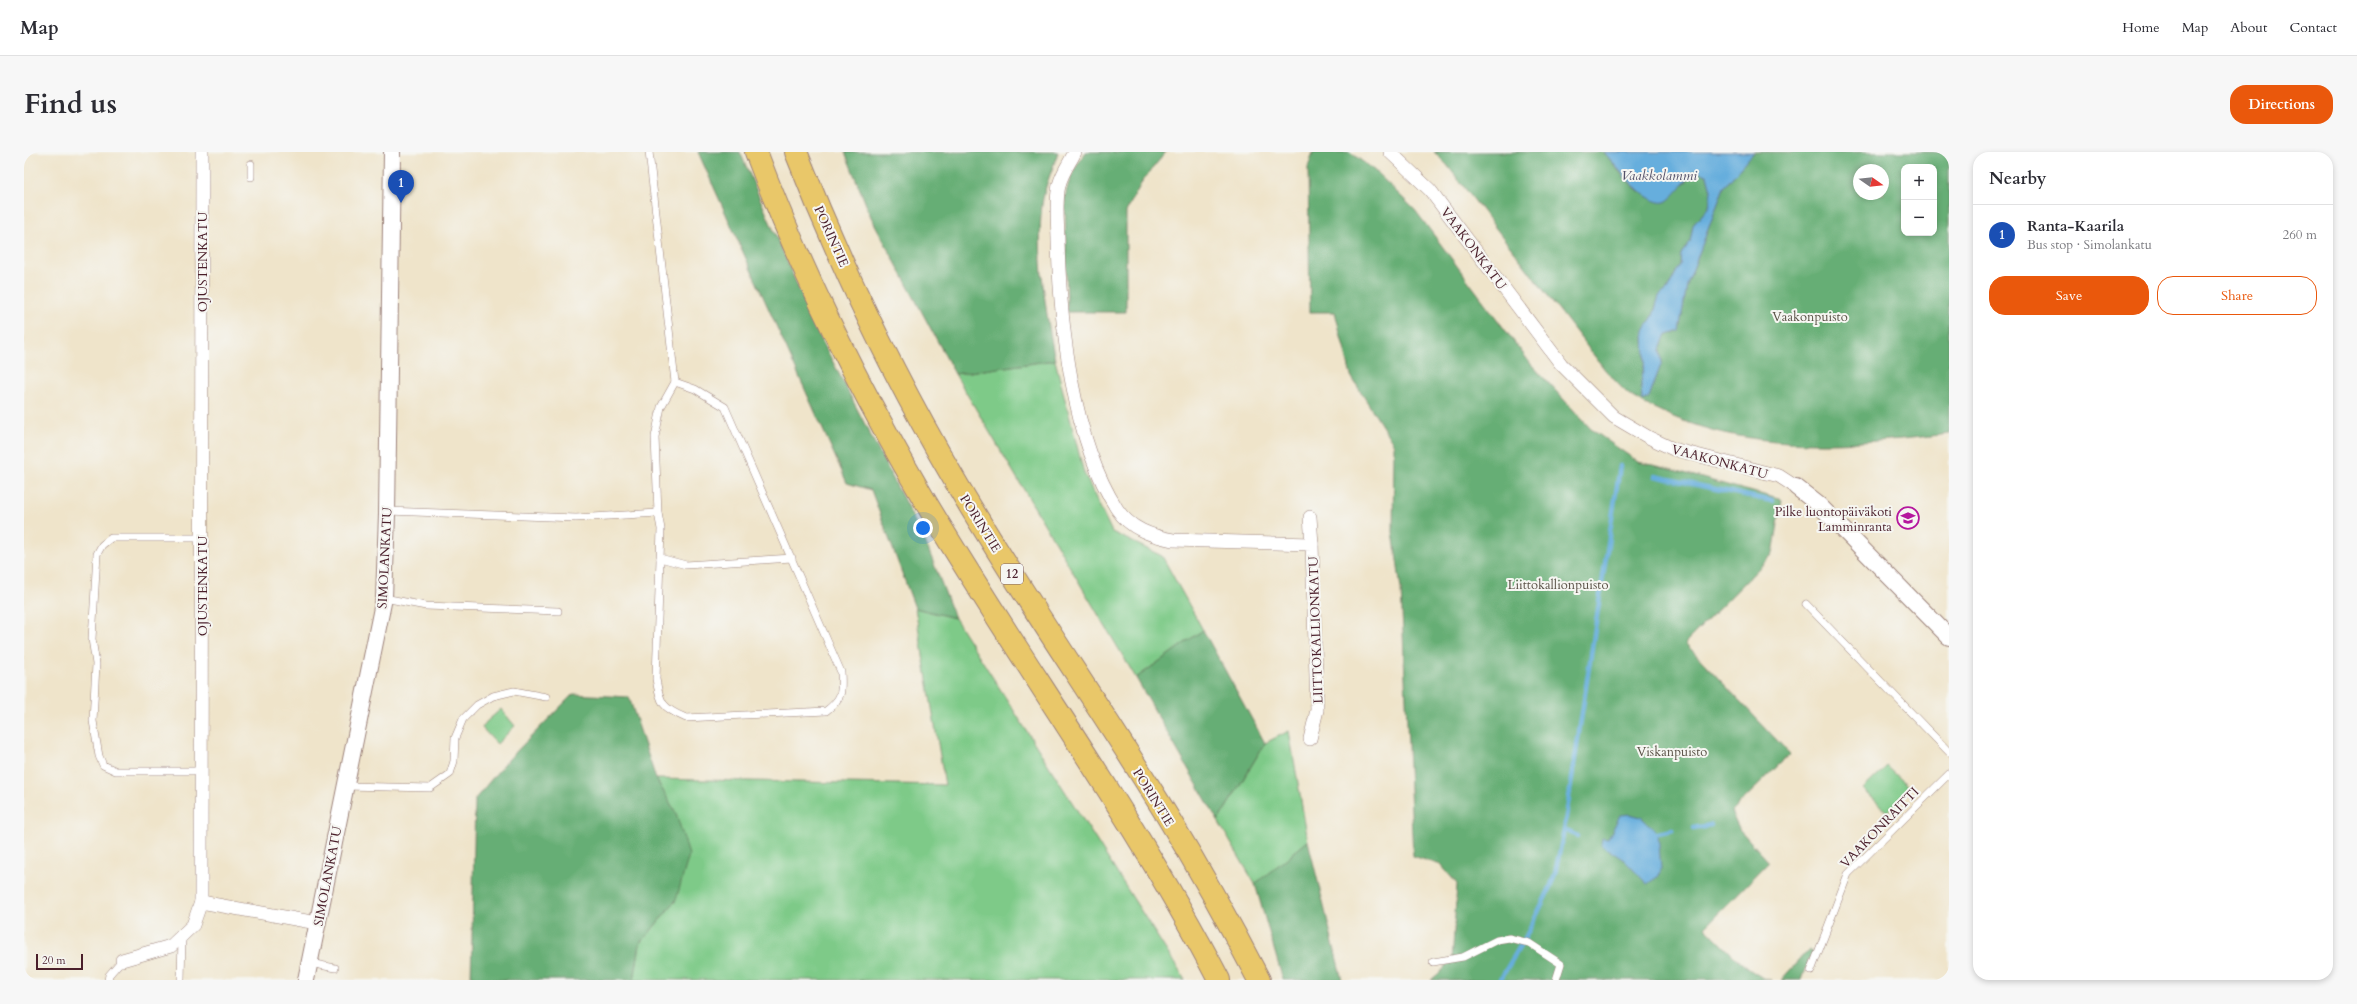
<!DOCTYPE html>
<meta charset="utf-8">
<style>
:root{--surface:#fff;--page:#f7f7f7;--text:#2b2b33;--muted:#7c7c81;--line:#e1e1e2;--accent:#ea580c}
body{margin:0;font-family:Cardo,serif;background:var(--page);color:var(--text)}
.controls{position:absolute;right:12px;top:12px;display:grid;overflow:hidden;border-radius:8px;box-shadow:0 2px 6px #0003}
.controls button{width:36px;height:36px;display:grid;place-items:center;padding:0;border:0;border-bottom:1px solid var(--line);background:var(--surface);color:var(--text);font:20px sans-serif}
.compass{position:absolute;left:1829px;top:12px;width:36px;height:36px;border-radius:50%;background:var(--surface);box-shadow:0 2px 6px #0003;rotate:104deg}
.scale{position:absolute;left:12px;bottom:10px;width:47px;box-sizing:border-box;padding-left:4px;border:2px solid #4a1f2b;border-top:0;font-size:11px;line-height:14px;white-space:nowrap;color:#4a1f2b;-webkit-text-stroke:3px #f6f6f2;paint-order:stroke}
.you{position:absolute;left:899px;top:376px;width:14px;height:14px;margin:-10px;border:3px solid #fff;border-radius:50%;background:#1a73e8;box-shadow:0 0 0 6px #1a73e833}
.badge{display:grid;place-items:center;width:26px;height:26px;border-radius:50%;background:var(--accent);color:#fff;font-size:13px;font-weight:700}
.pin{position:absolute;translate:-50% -33px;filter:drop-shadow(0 1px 2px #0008)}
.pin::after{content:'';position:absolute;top:21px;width:14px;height:12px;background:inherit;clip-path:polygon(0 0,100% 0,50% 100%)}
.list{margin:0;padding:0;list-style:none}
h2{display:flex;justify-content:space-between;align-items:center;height:52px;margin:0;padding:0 16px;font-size:17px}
h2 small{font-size:13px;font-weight:400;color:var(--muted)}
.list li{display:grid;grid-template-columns:26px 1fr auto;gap:12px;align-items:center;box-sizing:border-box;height:60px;padding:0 16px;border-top:1px solid var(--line)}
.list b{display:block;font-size:15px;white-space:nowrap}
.list p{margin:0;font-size:13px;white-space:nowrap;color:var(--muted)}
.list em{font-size:13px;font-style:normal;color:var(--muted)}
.actions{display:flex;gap:8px;padding:12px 16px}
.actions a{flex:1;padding:9px 0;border:1px solid var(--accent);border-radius:16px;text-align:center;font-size:14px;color:var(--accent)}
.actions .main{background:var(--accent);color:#fff}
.map{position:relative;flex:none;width:1925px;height:828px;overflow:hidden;border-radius:16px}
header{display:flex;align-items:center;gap:24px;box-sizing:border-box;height:56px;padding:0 20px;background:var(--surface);border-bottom:1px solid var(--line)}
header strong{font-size:19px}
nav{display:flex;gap:22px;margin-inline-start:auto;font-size:14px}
.intro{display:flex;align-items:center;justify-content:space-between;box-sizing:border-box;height:96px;padding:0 24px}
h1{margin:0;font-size:28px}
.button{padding:10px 18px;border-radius:16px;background:var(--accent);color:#fff;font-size:14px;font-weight:700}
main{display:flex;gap:24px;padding:0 24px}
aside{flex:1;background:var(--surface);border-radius:16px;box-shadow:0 2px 6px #0003}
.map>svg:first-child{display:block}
.green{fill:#7eca88;stroke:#64745a}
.forest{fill:#66ae74;stroke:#586650;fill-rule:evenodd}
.water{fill:#66aedd;stroke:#586684}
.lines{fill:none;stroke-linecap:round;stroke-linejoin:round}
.stream{stroke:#66aedd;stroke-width:4.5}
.service-casing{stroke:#9c827a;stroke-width:8}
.minor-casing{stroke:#9c827a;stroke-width:14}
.tertiary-casing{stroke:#9c827a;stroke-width:18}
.motorway-casing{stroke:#9c827a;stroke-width:24}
.service{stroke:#fff;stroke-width:7}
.minor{stroke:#fff;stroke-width:13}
.tertiary{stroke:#fff;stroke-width:16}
.motorway{stroke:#e9c769;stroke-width:22}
.labels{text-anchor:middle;stroke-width:4;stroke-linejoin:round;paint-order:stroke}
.shield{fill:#f6f6f2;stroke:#7e6067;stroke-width:1}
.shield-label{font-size:12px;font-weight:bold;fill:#4a1f2b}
.street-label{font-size:13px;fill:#4a1f2b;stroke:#f6f6f2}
.park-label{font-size:13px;fill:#5a5247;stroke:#f6f6f2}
.poi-label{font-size:13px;fill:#4a1f2b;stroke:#f6f6f2;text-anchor:end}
.water-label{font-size:14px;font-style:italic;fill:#545169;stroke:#f6f6f2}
</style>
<header>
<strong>Map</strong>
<nav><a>Home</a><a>Map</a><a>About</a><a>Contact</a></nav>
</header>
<div class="intro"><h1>Find us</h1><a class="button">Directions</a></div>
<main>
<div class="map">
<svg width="1925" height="828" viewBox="0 0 1925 828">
<rect width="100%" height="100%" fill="#f6f6f2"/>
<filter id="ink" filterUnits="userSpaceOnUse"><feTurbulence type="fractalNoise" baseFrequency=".025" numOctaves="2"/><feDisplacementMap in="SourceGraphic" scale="8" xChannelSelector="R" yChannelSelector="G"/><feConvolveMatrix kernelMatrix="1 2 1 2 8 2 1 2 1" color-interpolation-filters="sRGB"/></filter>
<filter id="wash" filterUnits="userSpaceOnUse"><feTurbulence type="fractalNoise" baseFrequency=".012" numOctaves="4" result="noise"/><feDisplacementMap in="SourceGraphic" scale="16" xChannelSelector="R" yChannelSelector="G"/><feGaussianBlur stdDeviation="0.9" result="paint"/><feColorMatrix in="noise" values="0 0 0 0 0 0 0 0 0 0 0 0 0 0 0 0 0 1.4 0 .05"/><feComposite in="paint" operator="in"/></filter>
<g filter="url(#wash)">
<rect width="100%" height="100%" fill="#efe4ca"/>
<!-- green -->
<g class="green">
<path d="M1031,208L1060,321L1088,380L1138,404L1179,478L1112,526L931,222Z"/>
<path d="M891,456L931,466L1161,828H610L616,792L652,748V661L632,627L921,633Z"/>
<path d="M477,557L491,574L473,592L458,576L462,570Z"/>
<path d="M1265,579L1284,689L1231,732L1194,669L1241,591Z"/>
<path d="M1863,614L1886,636L1863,660L1839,637Z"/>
</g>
<!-- forest -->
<g class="forest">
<path d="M674,0H716L793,179L901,389L931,466L891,456L847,338L823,331Z"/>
<path d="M821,0H1034C1029,17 1020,35 1018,53C1012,101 1022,161 1031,208L931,222L847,65Z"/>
<path d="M1062,0H1142L1119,28L1102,60V160H1043L1041,46C1044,28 1051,15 1062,0Z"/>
<path d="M1289,0H1326L1351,19L1391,58L1506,211L1567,277L1614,310L1638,315L1758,348L1749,402L1661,491L1766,602L1707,660L1715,677L1745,710L1681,775C1697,790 1726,825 1747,828H1407L1428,810L1433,732L1417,713L1389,704L1377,437L1369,380L1370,293L1327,224L1311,160H1286L1284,16Z"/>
<path d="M1410,0H1580C1595,19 1614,47 1640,50L1662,30L1670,18L1683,23L1687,38L1685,55L1669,73L1666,90L1657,102L1656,113L1643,138L1635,144L1629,164L1620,179L1621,209L1617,230L1618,249L1625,245L1638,210L1636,198L1641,184L1655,179L1663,133L1700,35L1730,0H1925V282C1828,293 1724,302 1634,258C1626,254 1617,251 1610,246C1599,239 1590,227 1582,219L1423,13ZM1880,15H1910V81H1880ZM1835,18H1859V42H1835Z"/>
<path d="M1179,478L1241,591L1194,669L1112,526Z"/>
<path d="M549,542L605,545L632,627L652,661L665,703L652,748L616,792L610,828H447L451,647L481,611Z"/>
<path d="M1284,689L1318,828H1259L1231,732Z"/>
<path d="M1784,798L1788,800L1778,828H1757Z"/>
</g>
<!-- water -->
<g class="water">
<path d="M1580,0H1730L1700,35L1663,133L1655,179L1641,184L1636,198L1638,210L1625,245L1618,249L1617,230L1621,209L1620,179L1629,164L1635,144L1643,138L1656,113L1657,102L1666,90L1669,73L1685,55L1687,38L1683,23L1670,18C1665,25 1649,47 1641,50C1623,55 1590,12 1580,0Z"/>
<path d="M1606,662L1617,665L1634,681L1637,717L1635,724L1623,732L1600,708L1577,693L1578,686L1584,687L1596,663Z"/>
</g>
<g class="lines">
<!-- stream -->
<g class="stream">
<path d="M1631,324L1748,349"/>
<path d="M1669,676L1687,673"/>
<path d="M1540,678L1554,684"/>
<path d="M1634,681L1649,678"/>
<path d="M1476,828L1501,786L1526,736L1531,722L1540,678L1596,314"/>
</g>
</g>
</g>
<g filter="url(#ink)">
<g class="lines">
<!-- service casing -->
<g class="service-casing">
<g id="service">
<path d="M227,25V12"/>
<path d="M363,359L552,366L634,361L631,285L637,255L651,230L625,0"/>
<path d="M634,361L637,377L632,527C636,551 638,556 662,566L802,559C819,546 818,540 817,520L701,255L671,237L651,230"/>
<path d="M636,406L662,413L768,406"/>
<path d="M360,446L402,454L534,459"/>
<path d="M1782,452L1925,600"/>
<path d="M178,619H92L79,613L75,604L69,569L72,512L68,487L73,402L78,393L87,386H178"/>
<path d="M322,634L406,636L426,622L430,609L431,586L439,567L453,553L469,544L490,539L522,545"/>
<path d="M1409,810L1439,805L1473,788L1485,786L1505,791L1537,812L1532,828"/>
<path d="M286,811L311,816"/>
<path d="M1787,819L1824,722L1925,622"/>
<path d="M84,828L85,823L98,808"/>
<path d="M157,828L158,784"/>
</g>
</g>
<!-- minor casing -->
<g class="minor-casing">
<g id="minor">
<path d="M178,0L177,750L293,771"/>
<path d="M1051,0C1046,10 1038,21 1035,33C1031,51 1034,71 1034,90C1036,171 1048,287 1093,357C1106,377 1128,384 1149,388L1288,392L1293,558L1286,587"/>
<path d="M1366,0L1406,38L1537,212L1590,265L1624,285L1649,297L1755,324L1772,335"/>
<path d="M1286,365L1288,392"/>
<path d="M98,808L147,794L169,773L177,750"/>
</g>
</g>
<!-- tertiary casing -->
<g class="tertiary-casing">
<g id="tertiary">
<path d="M1772,335L1795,353L1925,485"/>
<path d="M282,828L360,446L363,362L368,0"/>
</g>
</g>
<!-- motorway casing -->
<g class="motorway-casing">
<g id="motorway">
<path d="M732,0C777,119 834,234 898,344C994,507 1108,660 1195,828"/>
<path d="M772,0C816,112 869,223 930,327C996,441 1073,549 1142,662C1175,716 1206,772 1235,828"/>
</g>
</g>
<!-- service -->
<use href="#service" class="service"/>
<!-- minor -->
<use href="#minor" class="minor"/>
<!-- tertiary -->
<use href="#tertiary" class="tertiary"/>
<!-- motorway -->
<use href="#motorway" class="motorway"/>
</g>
</g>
<!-- icons -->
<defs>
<g id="school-ring" transform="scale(1.15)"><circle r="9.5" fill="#f6f6f2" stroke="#b5179e" stroke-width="1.5"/><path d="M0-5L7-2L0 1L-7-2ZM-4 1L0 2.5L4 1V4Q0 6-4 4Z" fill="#b5179e"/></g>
</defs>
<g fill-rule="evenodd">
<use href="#school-ring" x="1884" y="366"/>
</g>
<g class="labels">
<!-- shield labels -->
<rect class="shield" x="977" y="412" width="22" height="20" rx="3"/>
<g class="shield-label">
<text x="988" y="426">12</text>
</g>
<!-- street labels -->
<g class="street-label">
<text transform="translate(808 84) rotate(66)" y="5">PORINTIE</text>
<text transform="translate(1450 96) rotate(53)" y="5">VAAKONKATU</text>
<text transform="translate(178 110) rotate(-90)" y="5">OJUSTENKATU</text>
<text transform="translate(1696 309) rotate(15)" y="5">VAAKONKATU</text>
<text transform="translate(957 371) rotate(58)" y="5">PORINTIE</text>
<text transform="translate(360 406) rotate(-87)" y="5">SIMOLANKATU</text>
<text transform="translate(178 434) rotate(-90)" y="5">OJUSTENKATU</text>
<text transform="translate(1291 478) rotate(-92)" y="5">LIITTOKALLIONKATU</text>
<text transform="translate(1130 645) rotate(58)" y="5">PORINTIE</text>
<text transform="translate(1855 675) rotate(-46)" y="5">VAAKONRAITTI</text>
<text transform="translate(303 724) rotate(-79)" y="5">SIMOLANKATU</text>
</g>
<!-- park labels -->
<g class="park-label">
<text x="1786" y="169">Vaakonpuisto</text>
<text x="1534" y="437">Liittokallionpuisto</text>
<text x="1648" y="604">Viskanpuisto</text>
</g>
<!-- poi labels -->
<g class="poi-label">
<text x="1868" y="364">Pilke luontopäiväkoti<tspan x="1868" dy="15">Lamminranta</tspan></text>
</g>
<!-- water labels -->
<g class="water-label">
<text x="1635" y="28">Vaakkolammi</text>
</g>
</g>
</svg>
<div class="controls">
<button>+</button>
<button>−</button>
</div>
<svg class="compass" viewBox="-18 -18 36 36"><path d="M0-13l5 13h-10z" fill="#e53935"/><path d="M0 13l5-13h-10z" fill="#7c7c81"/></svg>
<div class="scale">20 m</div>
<div class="you"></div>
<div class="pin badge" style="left:377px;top:51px;background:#1a4fb4">1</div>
</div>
<aside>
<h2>Nearby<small></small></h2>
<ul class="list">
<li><span class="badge" style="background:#1a4fb4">1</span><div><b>Ranta-Kaarila</b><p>Bus stop · Simolankatu</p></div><em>260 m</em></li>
</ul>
<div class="actions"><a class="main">Save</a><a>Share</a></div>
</aside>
</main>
